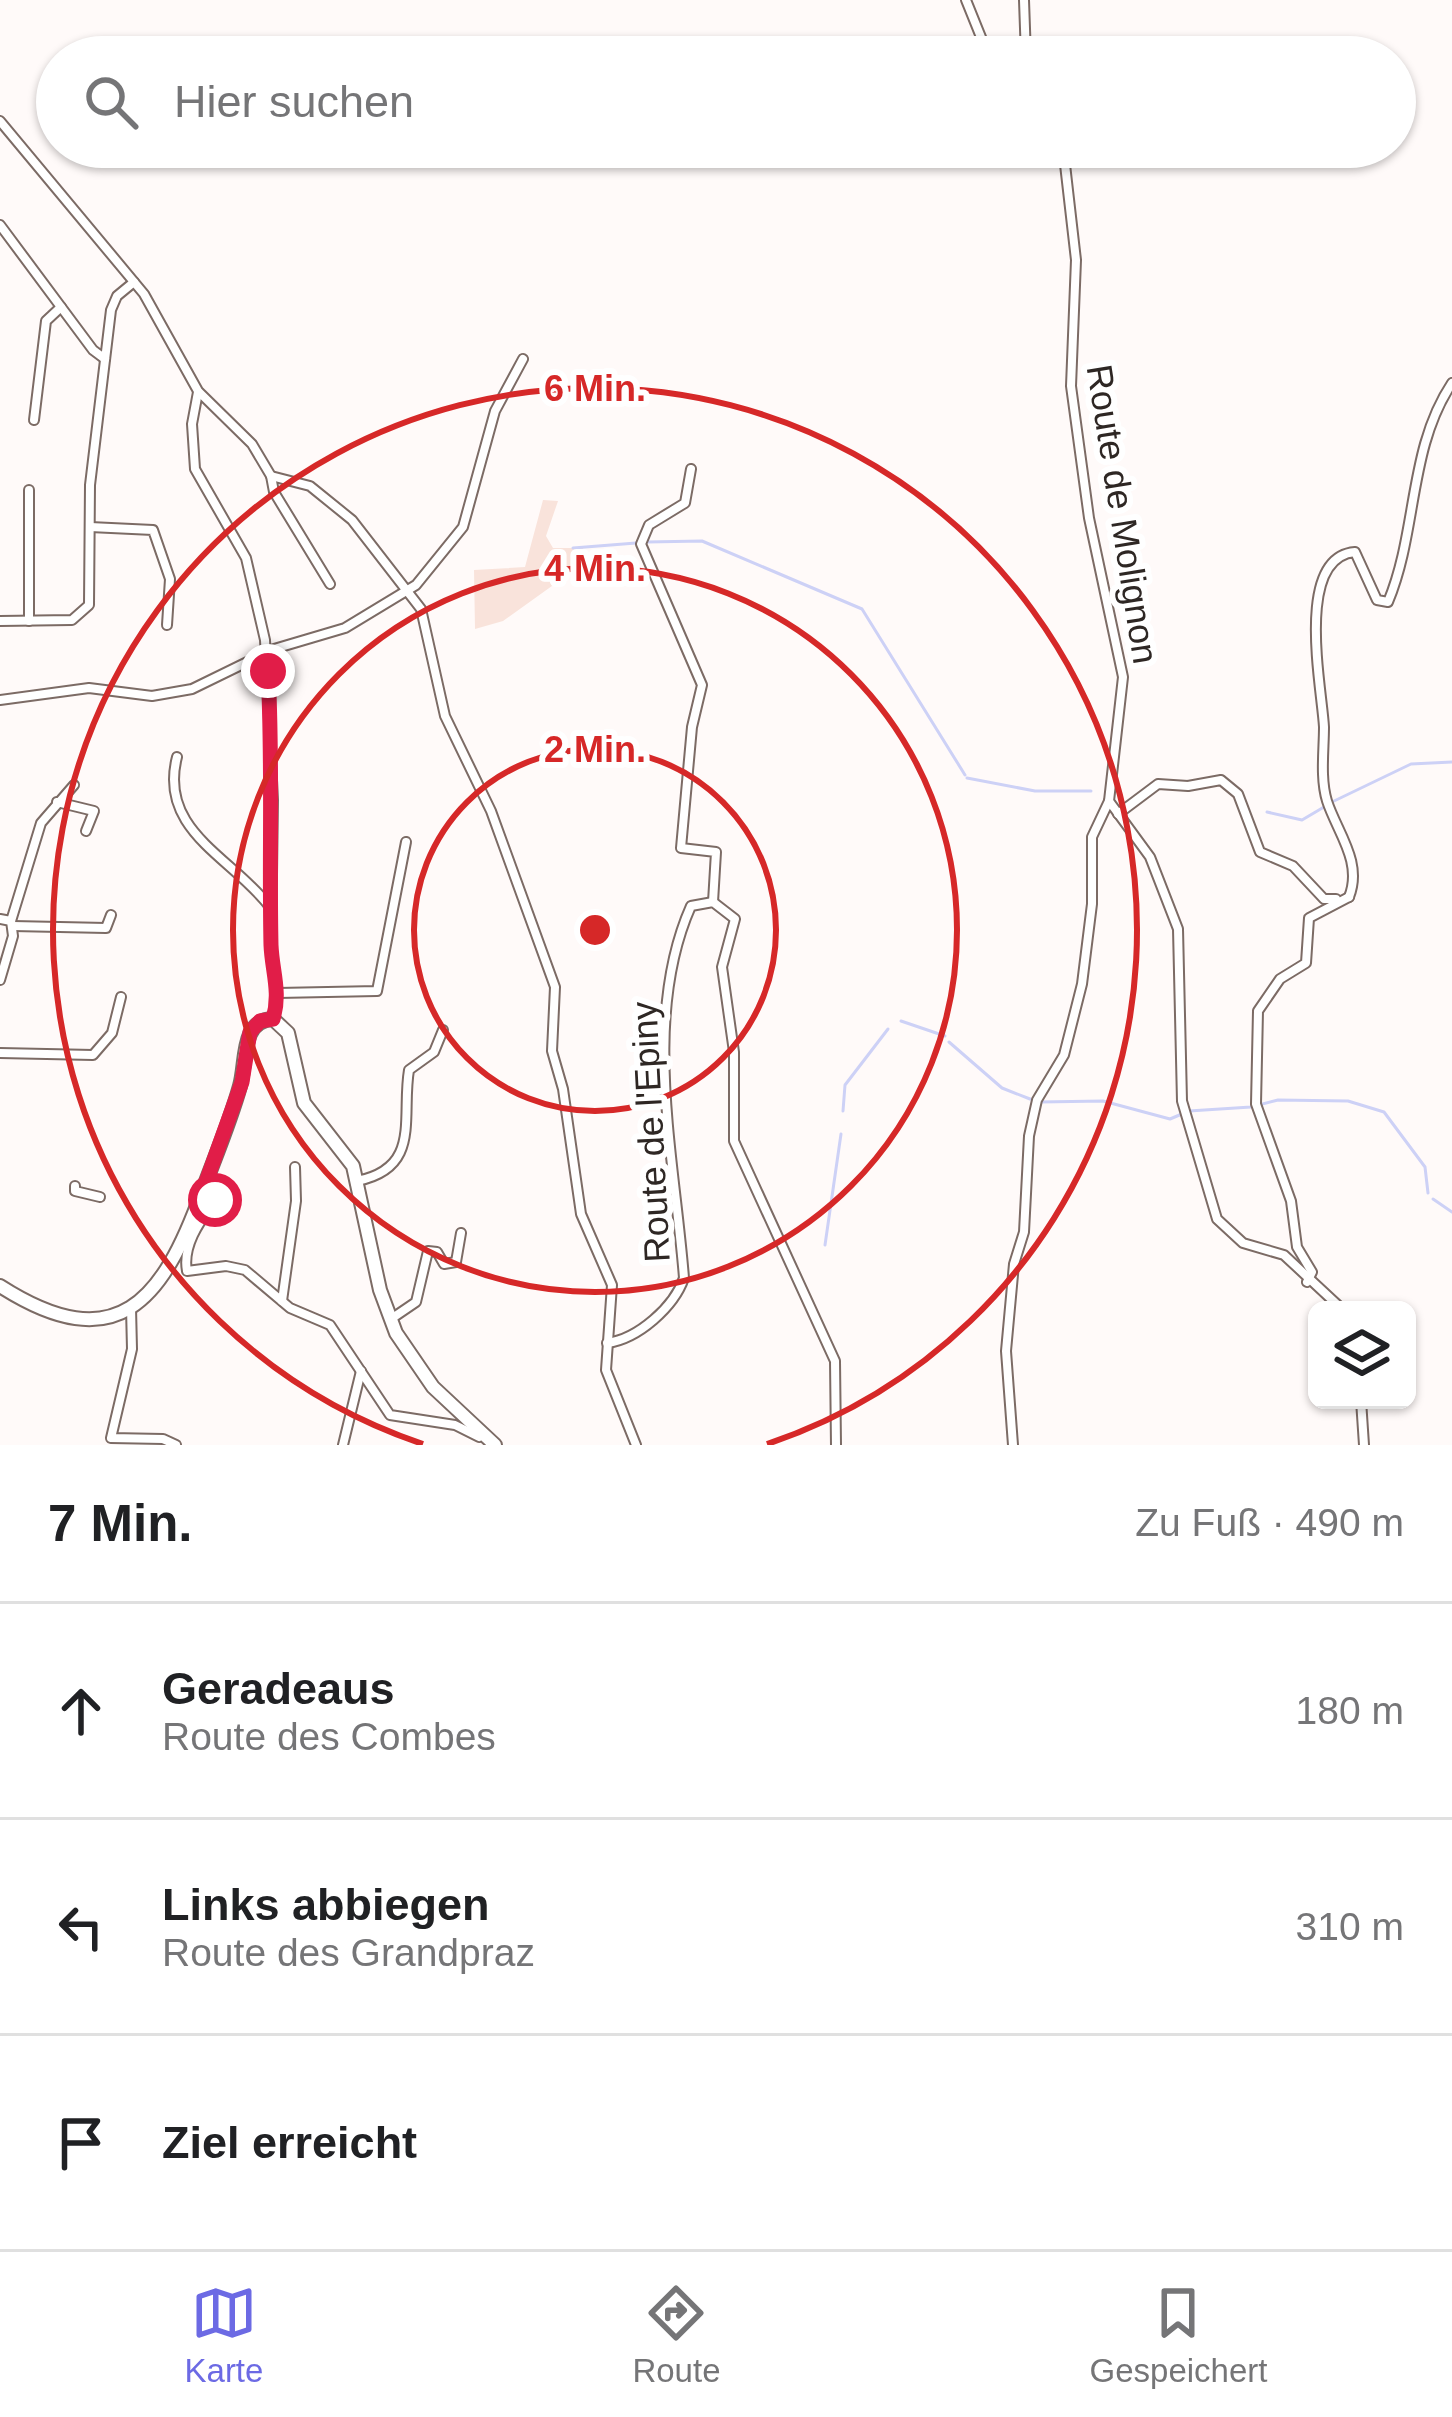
<!DOCTYPE html>
<html lang="de">
<meta charset="utf-8">
<style>
:root{--surface:#fff;--page:#f6f6f6;--text:#202124;--muted:#757577;--line:#e0e0e0;--accent:#6c6ae4}
body{margin:0;font-family:Arial,sans-serif;background:var(--page);color:var(--text)}
.controls{position:absolute;right:36px;bottom:36px;display:grid;overflow:hidden;border-radius:18px;box-shadow:0 3px 9px #0004}
.controls button{width:108px;height:108px;display:grid;place-items:center;padding:0;border:0;border-bottom:3px solid var(--line);background:var(--surface);color:var(--text);font:60px sans-serif}
.stop{position:absolute;width:36px;height:36px;margin:-27px;border:9px solid #e11d48;border-radius:50%;background:#fff}
.stop.end{background:#e11d48;border-color:#fff;box-shadow:0 3px 12px #0008}
.list{margin:0;padding:0;list-style:none}
h2{display:flex;justify-content:space-between;align-items:center;height:156px;margin:0;padding:0 48px;font-size:51px}
h2 small{font-size:39px;font-weight:400;color:var(--muted)}
.list li{display:grid;grid-template-columns:78px 1fr auto;gap:36px;align-items:center;box-sizing:border-box;height:216px;padding:0 48px;border-top:3px solid var(--line)}
.list b{display:block;font-size:45px;white-space:nowrap}
.list p{margin:0;font-size:39px;white-space:nowrap;color:var(--muted)}
.list em{font-size:39px;font-style:normal;color:var(--muted)}
.icon{flex:none;width:66px;height:66px;fill:none;stroke:currentColor;stroke-width:2;stroke-linecap:round;stroke-linejoin:round}
.map{position:relative;flex:none;width:1452px;height:1445px;overflow:hidden}
.search{position:absolute;background:var(--surface);box-shadow:0 3px 9px #0004;left:36px;right:36px;top:36px;height:132px;display:flex;align-items:center;gap:30px;box-sizing:border-box;padding:0 42px;border-radius:66px;color:var(--muted);font-size:45px}
.sheet{height:804px;background:var(--surface)}
nav{display:flex;justify-content:space-around;align-items:center;box-sizing:border-box;height:168px;border-top:3px solid var(--line);background:var(--surface);font-size:33px;color:var(--muted)}
nav a{display:grid;justify-items:center;gap:6px}
nav .on{color:var(--accent)}
.map>svg:first-child{display:block}
.green{fill:#f9e3db}
.lines{fill:none;stroke-linecap:round;stroke-linejoin:round}
.stream{stroke:#cdd1f6;stroke-width:3}
.street-casing{stroke:#7c6b65;stroke-width:12}
.secondary-casing{stroke:#7c6b65;stroke-width:16}
.street{stroke:#fff;stroke-width:8}
.secondary{stroke:#fff;stroke-width:12}
.route{stroke:#e11d48;stroke-width:15}
.ring{fill:none;stroke:#d62828;stroke-width:6}
.labels{text-anchor:middle;stroke-width:12;stroke-linejoin:round;paint-order:stroke}
.street-label{font-size:36px;fill:#2e2724;stroke:#fff}
.centre{fill:#d62828;stroke:#fff;stroke-width:6}
.ring-label{font-size:36px;text-anchor:middle;font-weight:bold;fill:#d62828;stroke:#fff;stroke-width:12;stroke-linejoin:round;paint-order:stroke}
</style>
<div class="map">
<svg width="1452" height="1445" viewBox="0 0 1452 1445">
<rect width="100%" height="100%" fill="#fffaf9"/>
<!-- green -->
<path class="green" d="M543,500L558,501L546,536L553,548H583L584,563L503,621L475,629L474,570L525,567Z"/>
<g class="lines">
<!-- stream -->
<g class="stream">
<path d="M647,542L702,541L862,609L965,775"/>
<path d="M573,548L636,543"/>
<path d="M967,778L1035,791H1091"/>
<path d="M1332,802L1411,764L1452,762"/>
<path d="M1267,812L1302,820L1324,807"/>
<path d="M901,1021L945,1036"/>
<path d="M949,1042L1002,1088L1030,1099"/>
<path d="M1040,1102L1103,1101L1170,1119L1189,1111L1251,1107L1278,1100L1348,1101L1384,1112L1425,1167L1428,1193"/>
<path d="M843,1111L845,1085L888,1029"/>
<path d="M1433,1199L1452,1212"/>
<path d="M825,1245L841,1134"/>
</g>
<!-- street casing -->
<g class="street-casing">
<g id="street">
<path d="M966,0L989,57"/>
<path d="M1024,0L1026,57"/>
<path d="M0,121L144,294L198,391L252,444L271,476L310,486L352,520L421,609L445,716L491,811L555,987L552,1051L563,1089L581,1214L612,1285L606,1370L636,1445"/>
<path d="M1063,147L1076,260L1071,386L1089,518L1123,677L1109,801L1150,857L1178,929L1182,1101L1217,1219L1243,1243L1284,1255L1343,1310"/>
<path d="M0,225L93,350L105,359"/>
<path d="M198,392L192,424L195,469L246,558L265,640L273,800L271,949L278,993L273,1019"/>
<path d="M34,420L46,321L61,307"/>
<path d="M691,469L685,503L649,525L641,544L702,685L692,727L681,848L716,852L713,902"/>
<path d="M271,476L274,492L330,584"/>
<path d="M90,527L153,530L170,579L167,625"/>
<path d="M0,621L72,620L89,605L90,485L111,310L117,296L134,282"/>
<path d="M29,621V490"/>
<path d="M0,700L89,688L152,696L192,689L274,649L345,628L416,585L463,527L495,411L523,359"/>
<path d="M177,757C158,831 232,857 270,907"/>
<path d="M57,802L94,811L86,831"/>
<path d="M1118,814L1158,784L1188,786L1221,780L1238,794L1260,852L1293,866L1324,899H1336"/>
<path d="M1349,897C1363,862 1337,832 1327,801C1320,778 1324,750 1324,727C1322,688 1294,557 1355,552L1377,600L1388,602C1418,530 1408,449 1452,383"/>
<path d="M0,919L11,921L13,936L0,980"/>
<path d="M11,921L41,823L74,785"/>
<path d="M13,926L106,928L111,915"/>
<path d="M278,993L377,991L406,842"/>
<path d="M0,1053L93,1055L112,1033L121,997"/>
<path d="M357,1181C422,1168 401,1117 409,1070L434,1052L443,1030"/>
<path d="M207,1183L215,1200C201,1220 182,1245 187,1271L226,1266L245,1270L290,1308L330,1325L390,1415L455,1425L479,1437"/>
<path d="M75,1186V1191L100,1197"/>
<path d="M1307,1282L1312,1272L1297,1247L1291,1201L1256,1104L1258,1011L1280,979L1306,963L1309,918L1349,897"/>
<path d="M282,1301L296,1201L295,1167"/>
<path d="M131,1308L132,1349L111,1438L163,1439L176,1445"/>
<path d="M391,1319L416,1302L428,1251L437,1252L444,1264L456,1262L461,1233"/>
<path d="M607,1343C638,1339 674,1307 684,1278C675,1160 641,1018 691,906L713,902L735,919L722,967L734,1052V1141L835,1361L836,1445"/>
<path d="M1361,1400L1364,1445"/>
<path d="M343,1445L361,1371"/>
<path d="M1013,1445L1006,1351L1014,1264L1024,1232L1029,1136L1037,1100L1064,1055L1082,984L1092,904V837L1109,801"/>
</g>
</g>
<!-- secondary casing -->
<g class="secondary-casing">
<path id="secondary" d="M0,1286C117,1361 163,1300 202,1192C215,1157 230,1122 240,1086C247,1062 240,1020 273,1019L288,1033L304,1103L353,1166L380,1290L396,1333L433,1387L495,1445"/>
</g>
<!-- street -->
<use href="#street" class="street"/>
<!-- secondary -->
<use href="#secondary" class="secondary"/>
</g>
<g class="lines">
<!-- route -->
<path class="route" d="M215,1200V1190L206,1182L242,1082L250,1032L260,1021L273,1019C281,992 272,971 271,945C269,853 273,763 268,671"/>
</g>
<!-- distance rings -->
<g class="ring">
<circle cx="595" cy="930" r="181"/>
<circle cx="595" cy="930" r="362"/>
<path d="M423 1444A542 542 0 1 1 767 1444"/>
</g>
<g class="labels">
<!-- street labels -->
<g class="street-label">
<text transform="translate(1123 514) rotate(81)" y="13">Route de Molignon</text>
<text transform="translate(650 1132) rotate(-93)" y="13">Route de l'Epiny</text>
</g>
</g>
<circle cx="595" cy="930" r="18" class="centre"/>
<g class="ring-label">
<text x="595" y="401">6 Min.</text>
<text x="595" y="581">4 Min.</text>
<text x="595" y="762">2 Min.</text>
</g>
</svg>
<div class="controls">
<button><svg class="icon" aria-label="layers" viewBox="0 0 24 24"><path d="M12 4l9 5-9 5-9-5zM3 14l9 5 9-5"/></svg></button>
</div>
<div class="stop" style="left:215px;top:1200px"></div>
<div class="stop end" style="left:268px;top:671px"></div>
<div class="search"><svg class="icon" aria-label="search" viewBox="0 0 24 24"><circle cx="10" cy="10" r="6"/><path d="M15 15l6 6"/></svg>Hier suchen</div>
</div>
<section class="sheet">
<h2>7 Min.<small>Zu Fuß · 490 m</small></h2>
<ul class="list">
<li><svg class="icon" aria-label="ahead" viewBox="0 0 24 24"><path d="M12 20V5M6 11l6-6 6 6"/></svg><div><b>Geradeaus</b><p>Route des Combes</p></div><em>180 m</em></li>
<li><svg class="icon" aria-label="left" viewBox="0 0 24 24"><path d="M17 20v-9H6M10 6l-5 5 5 5"/></svg><div><b>Links abbiegen</b><p>Route des Grandpraz</p></div><em>310 m</em></li>
<li><svg class="icon" aria-label="arrive" viewBox="0 0 24 24"><path d="M6 21V4h12l-3 4 3 4H6"/></svg><div><b>Ziel erreicht</b></div></li>
</ul>
</section>
<nav>
<a class="on"><svg class="icon" aria-label="map" viewBox="0 0 24 24"><path d="M3 6l6-2 6 2 6-2v14l-6 2-6-2-6 2zM9 4v14M15 6v14"/></svg>Karte</a>
<a><svg class="icon" aria-label="directions" viewBox="0 0 24 24"><path d="M12 3l9 9-9 9-9-9zM9 14v-3h6M13 9l2 2-2 2"/></svg>Route</a>
<a><svg class="icon" aria-label="saved" viewBox="0 0 24 24"><path d="M7 4h10v16l-5-4-5 4z"/></svg>Gespeichert</a>
</nav>
